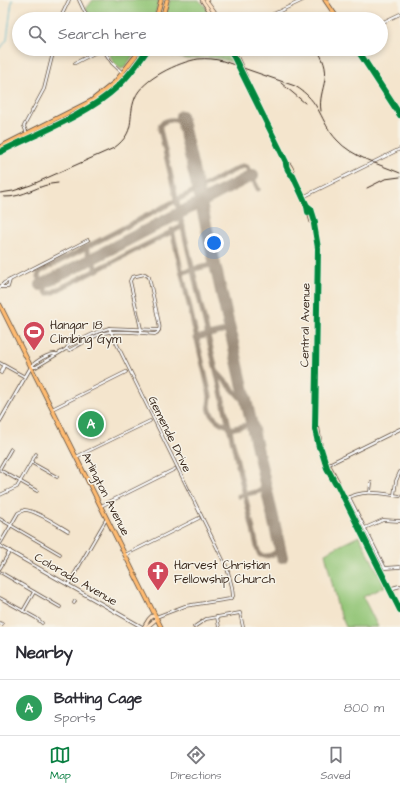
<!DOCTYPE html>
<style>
:root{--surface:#fff;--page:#f7f7f7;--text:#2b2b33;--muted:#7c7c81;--line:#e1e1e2;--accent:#0b8043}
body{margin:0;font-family:"Architects Daughter",sans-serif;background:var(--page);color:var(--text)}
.you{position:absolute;left:214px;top:243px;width:14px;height:14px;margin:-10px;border:3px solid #fff;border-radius:50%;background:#1a73e8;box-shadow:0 0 0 6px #1a73e833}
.badge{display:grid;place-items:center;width:26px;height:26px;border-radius:50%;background:var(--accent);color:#fff;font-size:13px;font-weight:700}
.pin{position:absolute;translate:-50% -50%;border:2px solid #fff;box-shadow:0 1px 4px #0006}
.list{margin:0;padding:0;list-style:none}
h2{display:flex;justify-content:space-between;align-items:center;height:52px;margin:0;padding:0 16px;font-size:17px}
h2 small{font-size:13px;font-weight:400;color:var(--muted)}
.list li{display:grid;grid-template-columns:26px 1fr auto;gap:12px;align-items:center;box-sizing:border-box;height:56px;padding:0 16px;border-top:1px solid var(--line)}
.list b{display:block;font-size:15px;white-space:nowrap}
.list p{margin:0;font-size:13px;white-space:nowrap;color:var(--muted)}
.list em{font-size:13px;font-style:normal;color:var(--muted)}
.icon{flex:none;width:22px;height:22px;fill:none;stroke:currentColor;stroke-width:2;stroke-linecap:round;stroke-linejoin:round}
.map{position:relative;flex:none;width:400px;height:627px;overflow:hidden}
.search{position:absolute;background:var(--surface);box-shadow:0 2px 6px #0003;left:12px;right:12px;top:12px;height:44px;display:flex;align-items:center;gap:10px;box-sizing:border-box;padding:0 14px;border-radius:22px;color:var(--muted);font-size:15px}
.sheet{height:108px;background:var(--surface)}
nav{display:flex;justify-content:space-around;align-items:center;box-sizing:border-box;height:56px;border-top:1px solid var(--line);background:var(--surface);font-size:11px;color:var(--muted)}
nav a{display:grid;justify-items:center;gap:2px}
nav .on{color:var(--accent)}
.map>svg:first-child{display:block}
.green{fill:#92c576;stroke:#66784a}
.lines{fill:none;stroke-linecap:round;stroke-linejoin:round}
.stream{stroke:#42abc2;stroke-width:1}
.taxiway{stroke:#988876;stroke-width:5}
.runway{stroke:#988876;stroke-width:12}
.minor-casing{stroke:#574638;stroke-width:3.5}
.tertiary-casing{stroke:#574638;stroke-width:4}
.secondary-casing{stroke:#574638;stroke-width:4.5}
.primary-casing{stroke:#574638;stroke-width:5}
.minor{stroke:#fff;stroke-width:2}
.tertiary{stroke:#fff;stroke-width:2.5}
.secondary{stroke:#ffe4c6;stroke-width:3}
.primary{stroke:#ffbb71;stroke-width:3.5}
.rail{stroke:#3b2a1e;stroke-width:1}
.cycleway-casing{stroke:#f7f3e8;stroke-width:8}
.cycleway{stroke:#00873e;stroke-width:6}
.labels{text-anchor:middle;stroke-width:3;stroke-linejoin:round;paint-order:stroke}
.poi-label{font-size:12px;fill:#3b2a1e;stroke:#f7f3e8;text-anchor:start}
.street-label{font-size:12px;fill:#3b2a1e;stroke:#f7f3e8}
</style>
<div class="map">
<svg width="400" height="627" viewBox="0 0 400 627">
<rect width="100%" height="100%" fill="#f7f3e8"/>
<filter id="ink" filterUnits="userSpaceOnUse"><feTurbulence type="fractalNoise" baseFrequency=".025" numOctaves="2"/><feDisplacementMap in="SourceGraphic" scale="8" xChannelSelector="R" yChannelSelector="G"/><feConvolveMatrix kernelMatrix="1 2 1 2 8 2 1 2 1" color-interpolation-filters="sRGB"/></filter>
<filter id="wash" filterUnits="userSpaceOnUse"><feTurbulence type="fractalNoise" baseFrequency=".012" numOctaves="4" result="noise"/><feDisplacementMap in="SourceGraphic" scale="16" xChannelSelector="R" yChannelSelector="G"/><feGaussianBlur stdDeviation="0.9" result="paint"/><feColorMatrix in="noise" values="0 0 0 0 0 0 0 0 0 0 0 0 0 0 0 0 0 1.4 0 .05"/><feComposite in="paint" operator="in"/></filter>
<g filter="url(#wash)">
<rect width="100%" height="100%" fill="#f4e5cd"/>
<!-- green -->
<g class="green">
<path d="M93,0H159L154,19H91L86,9Z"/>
<path d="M170,0H199L205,6L212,19H165Z"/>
<path d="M106,49H138L124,68L121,69L115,64Z"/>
<path d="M170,49H227L233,62L217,58L205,57L188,59L172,56Z"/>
<path d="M359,536L385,586L363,597L378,627H346L338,609L325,553Z"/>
</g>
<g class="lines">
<!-- stream -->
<path class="stream" d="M0,49L7,40L12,0"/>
<!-- taxiway -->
<g class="taxiway">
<path d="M182,122C175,119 167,119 161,124L160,129L258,551L260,555C268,558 276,554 280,548"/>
<path d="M251,175L258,189"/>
<path d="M183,226L51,293H47L45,290L47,281H41L38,277L39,273L41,271L242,166L247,167L251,175"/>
<path d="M172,230L210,396C210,400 209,403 209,406C210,417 220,424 229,426"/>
<path d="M85,247L97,270"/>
<path d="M182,272L215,264"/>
<path d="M196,338L230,330"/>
<path d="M217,372L247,405"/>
<path d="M230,429L252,424"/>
<path d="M239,496L267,489"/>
</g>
<!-- runway -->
<g class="runway">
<path d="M181,116L282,557"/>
<path d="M41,285L253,175"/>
</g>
</g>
</g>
<g filter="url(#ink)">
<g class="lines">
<!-- minor casing -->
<g class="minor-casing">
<g id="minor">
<path d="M79,0L88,19"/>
<path d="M60,19L69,0"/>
<path d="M263,19L303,0"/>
<path d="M381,23L400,14"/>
<path d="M103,49L112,63L127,77"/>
<path d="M75,63L102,49"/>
<path d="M27,134L24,126L44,89L54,49"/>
<path d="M303,197L400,149"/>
<path d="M0,287L4,283L88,240"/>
<path d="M0,287H8L10,280"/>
<path d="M109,328L227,568L232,587L233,596L230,599L185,606L156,617"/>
<path d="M66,349L68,346L97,332L109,328L159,330"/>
<path d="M0,363L25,377"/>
<path d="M31,367H36L66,349L70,350C82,344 96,333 110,332C125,331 141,333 155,334C160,332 160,327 159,323L149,277L145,274L132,277L130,281L141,329V333"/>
<path d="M31,367C36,361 49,353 56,354"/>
<path d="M1,373L4,366"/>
<path d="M52,409L126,372"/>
<path d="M76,457L150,421"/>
<path d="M32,463L57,477"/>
<path d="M0,468L11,449"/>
<path d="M0,470L37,491"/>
<path d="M370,492L371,483"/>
<path d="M0,495L17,487L36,454"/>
<path d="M394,495L396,481L400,472"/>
<path d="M349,497L385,568L400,567"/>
<path d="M345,499C364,489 379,493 400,496"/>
<path d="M101,506L175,469"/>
<path d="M0,519L60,554"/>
<path d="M365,528L383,520L400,521"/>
<path d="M0,544L18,513C19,512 23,511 24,510C34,509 58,525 68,531"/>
<path d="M125,555L199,518"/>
<path d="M0,568L10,551"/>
<path d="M0,572L60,607"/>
<path d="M68,585L107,518"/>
<path d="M0,598L36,618L42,623"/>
<path d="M74,603L75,601"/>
<path d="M23,611L34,592"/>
<path d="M217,617L219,627"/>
<path d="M0,623L2,624"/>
<path d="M194,627L206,619L240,613L243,627"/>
</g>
</g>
<!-- tertiary casing -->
<g class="tertiary-casing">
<g id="tertiary">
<path d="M0,421L31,367"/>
<path d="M327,465L400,429"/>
<path d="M0,546L142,627"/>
<path d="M389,589L400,586"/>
</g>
</g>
<!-- secondary casing -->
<g class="secondary-casing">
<g id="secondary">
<path d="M202,0L215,19"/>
<path d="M206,0L214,11L218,19"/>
<path d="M230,49L286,162C285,167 290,174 293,176L307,206L312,223L314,224"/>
<path d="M233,49L246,77V80"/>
<path d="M286,162C290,164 294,172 293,176"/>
<path d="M307,206L311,209L315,222L314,224L318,248L315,429L319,447L321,449L327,468L335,483L337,484L400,610"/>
<path d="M316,426L318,429L321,449"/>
<path d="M327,465L330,467L338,482L337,484"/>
<path d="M144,627L149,619L152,616L156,617"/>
<path d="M147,627L155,620L156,617"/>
</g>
</g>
<!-- primary casing -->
<g class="primary-casing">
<g id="primary">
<path d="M325,0L338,19"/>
<path d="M156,19L161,0"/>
<path d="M162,19L167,0"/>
<path d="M357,49L400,115"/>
<path d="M0,147L91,101L115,82L141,49"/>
<path d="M0,152C38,133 87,115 117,87C129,76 139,62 148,49"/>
<path d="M0,305L161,627"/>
</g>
</g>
<!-- minor -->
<use href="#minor" class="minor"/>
<!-- tertiary -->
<use href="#tertiary" class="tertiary"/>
<!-- secondary -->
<use href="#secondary" class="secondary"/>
<!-- primary -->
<use href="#primary" class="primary"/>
<!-- rail -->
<g class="rail">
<path d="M300,16L301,19"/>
<path d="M317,49C323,59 327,68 325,79C323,91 319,99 321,111"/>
<path d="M281,83L305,103"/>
<path d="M367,188L385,179L400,177"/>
<path d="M0,193L13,191L31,185L114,148C137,131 127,119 135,98C142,79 179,62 198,59C207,58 215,59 223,61L295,86C322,102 319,121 337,140C352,157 379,164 400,173"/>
<path d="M4,197C24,198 38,184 58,183"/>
</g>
<!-- cycleway casing -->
<g class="cycleway-casing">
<g id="cycleway">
<path d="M230,49L286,162C285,167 290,174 293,176L307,206L308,212"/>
<path d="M357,49L400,115"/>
<path d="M0,152C38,133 87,115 117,87C129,76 139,62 148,49"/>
<path d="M307,206L311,209L315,222L314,224L318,248L315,429L319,447L321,449L327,468L335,483L337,484L400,610"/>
</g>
</g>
<!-- cycleway -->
<use href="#cycleway" class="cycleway"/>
</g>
</g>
<!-- icons -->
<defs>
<g id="stadium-pin" transform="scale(1.15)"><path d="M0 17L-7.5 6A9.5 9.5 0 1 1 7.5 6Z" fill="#d1495b" stroke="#f7f3e8"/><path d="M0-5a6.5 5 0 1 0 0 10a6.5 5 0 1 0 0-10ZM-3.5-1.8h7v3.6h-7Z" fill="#fff"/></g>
<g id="church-pin" transform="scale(1.15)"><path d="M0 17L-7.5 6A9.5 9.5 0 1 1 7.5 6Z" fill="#d1495b" stroke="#f7f3e8"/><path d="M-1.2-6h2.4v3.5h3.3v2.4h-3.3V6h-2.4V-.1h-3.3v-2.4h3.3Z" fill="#fff"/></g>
</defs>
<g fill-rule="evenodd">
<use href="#stadium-pin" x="34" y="332"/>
<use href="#church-pin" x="158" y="572"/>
</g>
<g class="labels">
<!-- poi labels -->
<g class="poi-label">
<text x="50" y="329">Hangar 18<tspan x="50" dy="14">Climbing Gym</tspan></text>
<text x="174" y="569">Harvest Christian<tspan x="174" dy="14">Fellowship Church</tspan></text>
</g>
<!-- street labels -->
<g class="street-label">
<text transform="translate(305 325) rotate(-89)" y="4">Central Avenue</text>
<text transform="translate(170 434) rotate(64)" y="4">Gemende Drive</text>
<text transform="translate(106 494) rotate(63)" y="4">Arlington Avenue</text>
<text transform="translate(76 579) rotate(30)" y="4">Colorado Avenue</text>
</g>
</g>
</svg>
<div class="you"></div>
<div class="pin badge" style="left:91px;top:424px;background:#2e9e5b">A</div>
<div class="search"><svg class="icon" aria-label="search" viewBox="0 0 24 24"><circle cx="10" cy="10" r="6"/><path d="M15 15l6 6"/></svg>Search here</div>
</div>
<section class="sheet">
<h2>Nearby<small></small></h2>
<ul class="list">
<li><span class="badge" style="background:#2e9e5b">A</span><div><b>Batting Cage</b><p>Sports</p></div><em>800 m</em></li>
</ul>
</section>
<nav>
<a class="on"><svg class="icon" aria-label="map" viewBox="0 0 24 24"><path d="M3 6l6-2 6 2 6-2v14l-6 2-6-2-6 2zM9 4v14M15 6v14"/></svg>Map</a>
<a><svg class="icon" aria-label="directions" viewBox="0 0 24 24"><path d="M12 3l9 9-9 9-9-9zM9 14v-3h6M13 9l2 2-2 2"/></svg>Directions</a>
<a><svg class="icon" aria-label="saved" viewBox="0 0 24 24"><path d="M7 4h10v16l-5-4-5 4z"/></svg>Saved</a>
</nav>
